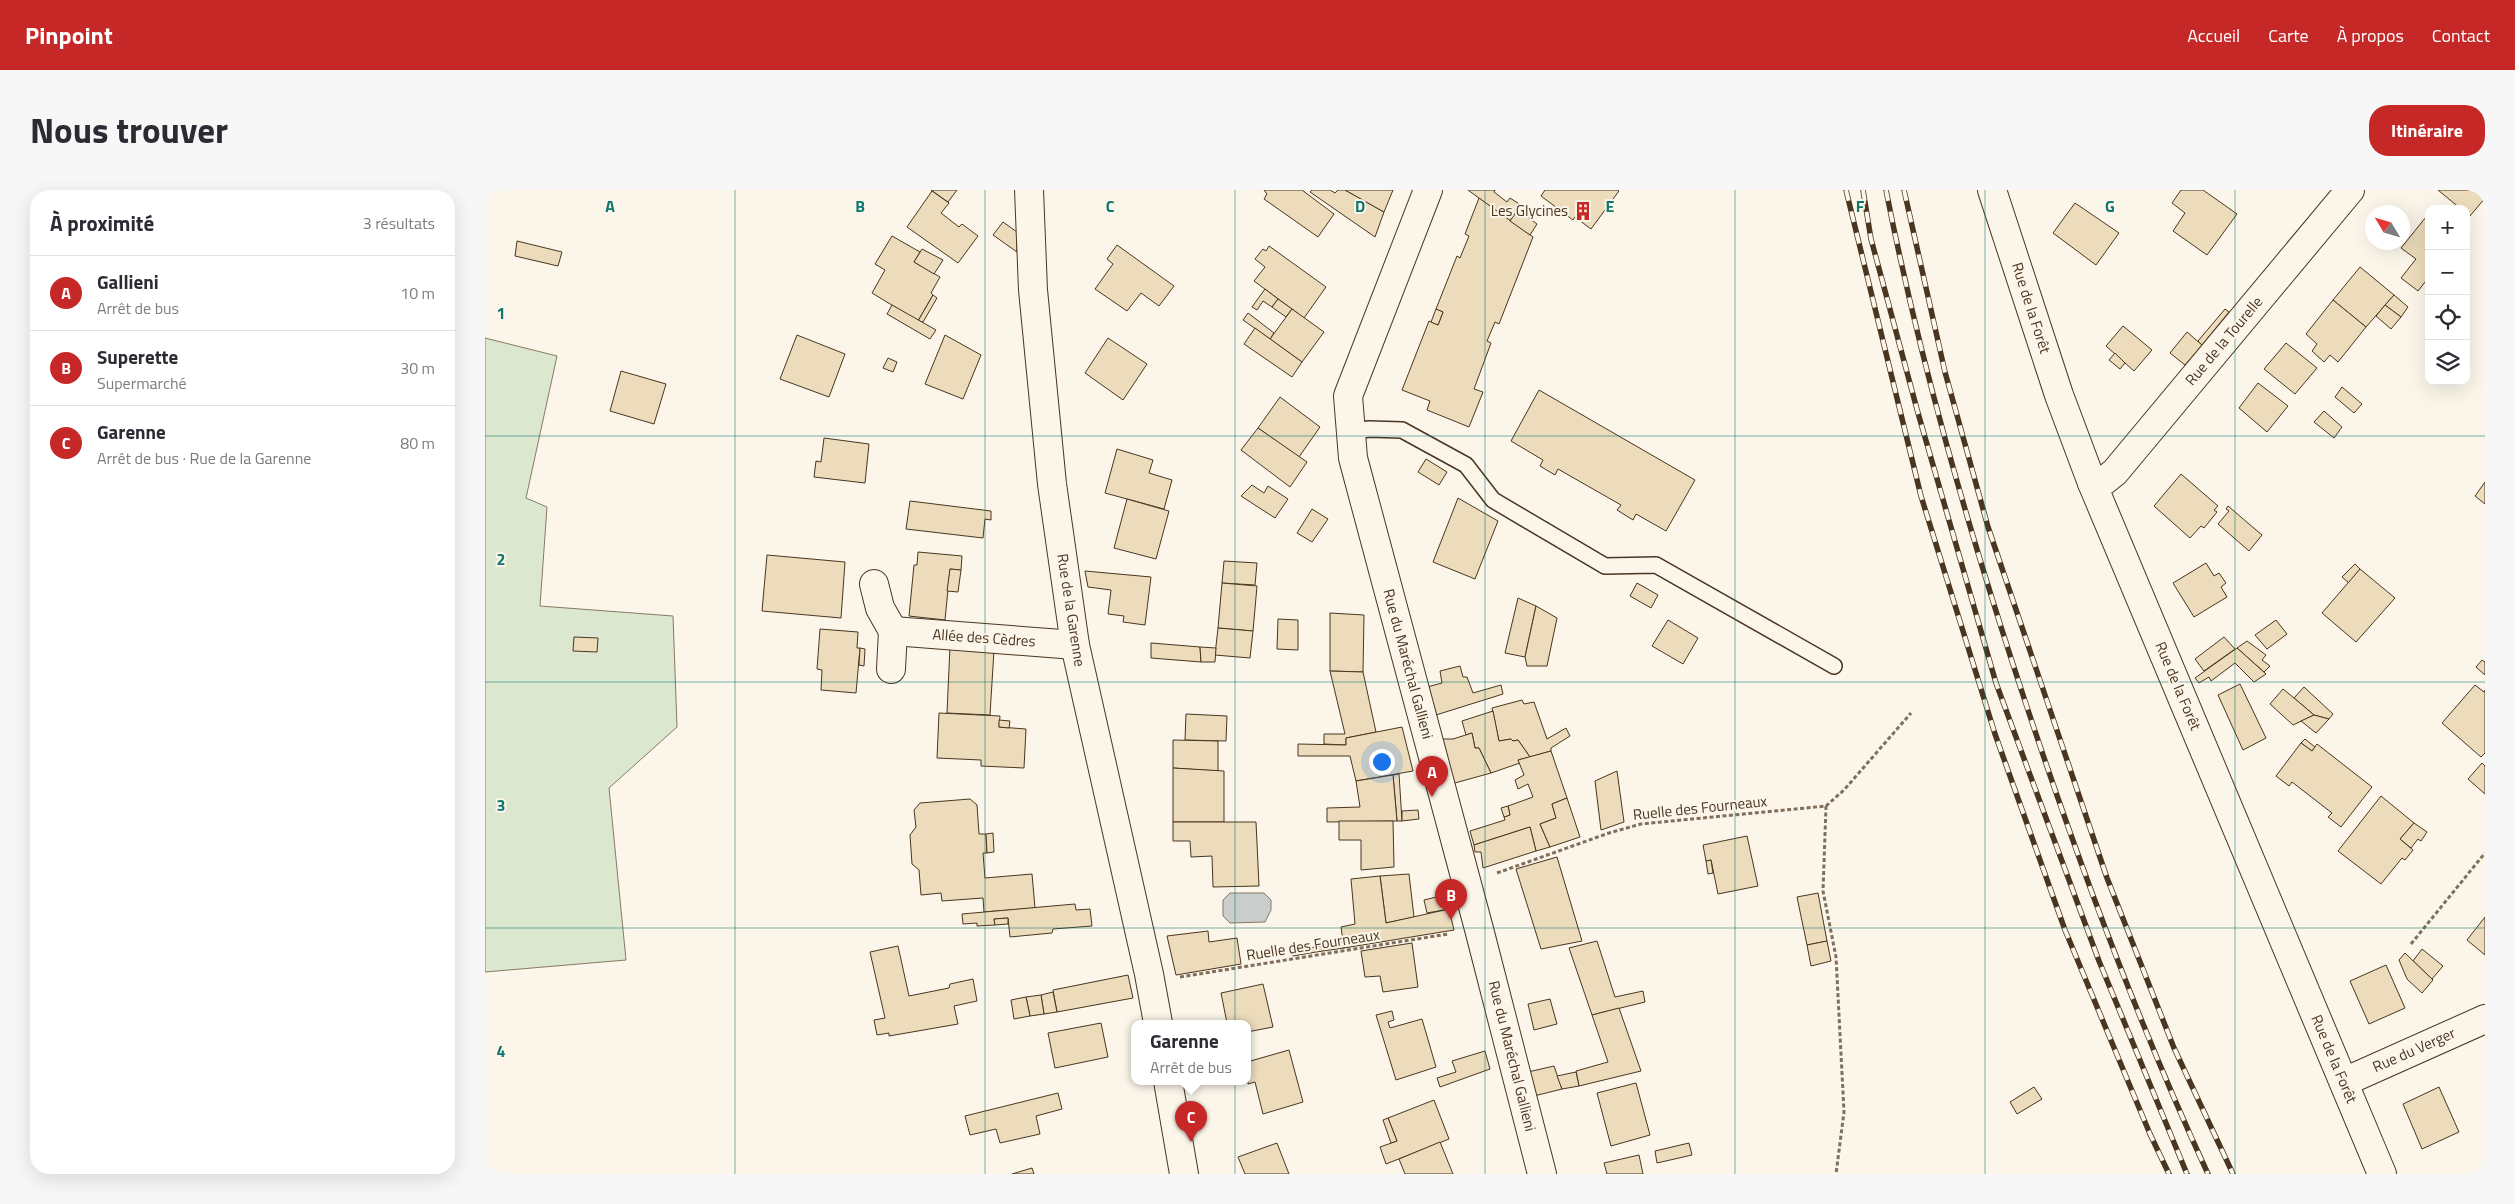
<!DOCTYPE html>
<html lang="fr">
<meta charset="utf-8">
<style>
:root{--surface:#fff;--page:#f7f7f7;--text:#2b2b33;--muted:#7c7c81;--line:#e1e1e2;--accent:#c62828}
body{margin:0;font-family:"Titillium Web",sans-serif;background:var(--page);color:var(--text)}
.controls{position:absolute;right:15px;top:15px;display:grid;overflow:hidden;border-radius:10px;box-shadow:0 5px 20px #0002}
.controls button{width:45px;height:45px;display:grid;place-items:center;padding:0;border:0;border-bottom:1px solid var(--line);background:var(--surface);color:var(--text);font:25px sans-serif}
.compass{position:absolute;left:1880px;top:15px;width:45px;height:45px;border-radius:50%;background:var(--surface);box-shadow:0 5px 20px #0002;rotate:308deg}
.you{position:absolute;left:896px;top:571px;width:18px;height:18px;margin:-12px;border:4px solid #fff;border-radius:50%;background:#1a73e8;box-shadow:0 0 0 8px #1a73e833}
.badge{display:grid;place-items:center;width:32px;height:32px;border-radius:50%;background:var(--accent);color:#fff;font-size:16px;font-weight:700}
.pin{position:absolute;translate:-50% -41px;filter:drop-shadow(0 1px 2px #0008)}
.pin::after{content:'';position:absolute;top:26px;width:18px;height:15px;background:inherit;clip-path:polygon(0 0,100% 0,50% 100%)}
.popup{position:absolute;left:646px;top:830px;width:120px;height:65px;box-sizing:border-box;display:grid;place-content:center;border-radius:10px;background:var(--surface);filter:drop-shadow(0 1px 4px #0005);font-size:16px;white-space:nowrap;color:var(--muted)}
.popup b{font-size:19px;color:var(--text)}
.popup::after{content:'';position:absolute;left:50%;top:100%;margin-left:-10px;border:10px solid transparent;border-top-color:var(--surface)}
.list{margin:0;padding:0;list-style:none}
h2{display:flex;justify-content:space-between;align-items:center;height:65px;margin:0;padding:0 20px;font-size:21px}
h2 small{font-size:16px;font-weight:400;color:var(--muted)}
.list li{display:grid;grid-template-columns:32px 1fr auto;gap:15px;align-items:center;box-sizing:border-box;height:75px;padding:0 20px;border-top:1px solid var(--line)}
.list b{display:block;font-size:19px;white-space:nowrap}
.list p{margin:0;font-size:16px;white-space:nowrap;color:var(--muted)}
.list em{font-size:16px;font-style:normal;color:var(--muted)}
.icon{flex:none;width:28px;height:28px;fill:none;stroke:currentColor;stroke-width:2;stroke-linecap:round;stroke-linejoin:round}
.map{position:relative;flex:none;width:2000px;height:984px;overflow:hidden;border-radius:20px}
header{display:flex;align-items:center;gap:30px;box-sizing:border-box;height:70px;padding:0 25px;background:var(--accent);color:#fff}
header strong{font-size:24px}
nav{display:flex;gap:28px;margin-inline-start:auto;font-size:18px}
.intro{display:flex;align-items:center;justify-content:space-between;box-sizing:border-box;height:120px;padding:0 30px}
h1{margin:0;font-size:35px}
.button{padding:12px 22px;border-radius:20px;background:var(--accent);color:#fff;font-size:18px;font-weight:700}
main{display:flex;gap:30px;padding:0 30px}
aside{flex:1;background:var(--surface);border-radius:20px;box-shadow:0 5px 20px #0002}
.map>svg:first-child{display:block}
.green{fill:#dce7d0;stroke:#887966}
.water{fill:#c9cecd;stroke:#887966}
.building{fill:#ecdcbc;stroke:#4a3520}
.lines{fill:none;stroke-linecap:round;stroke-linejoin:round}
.service-casing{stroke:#4a3520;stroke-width:18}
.minor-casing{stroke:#4a3520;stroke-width:30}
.secondary-casing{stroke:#4a3520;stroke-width:30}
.path{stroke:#7f6f5c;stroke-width:3;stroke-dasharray:4 2.5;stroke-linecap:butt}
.service{stroke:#fbf6e9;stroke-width:15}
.minor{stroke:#fbf6e9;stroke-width:28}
.secondary{stroke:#fbf6e9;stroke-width:28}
.rail-casing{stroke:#4a3520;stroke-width:5.5}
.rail{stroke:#fbf6e9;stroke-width:4;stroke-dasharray:11;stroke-linecap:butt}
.grid{fill:none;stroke:#0f766e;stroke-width:1;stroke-opacity:0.55}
.labels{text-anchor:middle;stroke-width:4;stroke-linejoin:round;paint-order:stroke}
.poi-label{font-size:15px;fill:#4a3520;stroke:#fbf6e9;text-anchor:end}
.street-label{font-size:15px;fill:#4a3520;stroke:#fbf6e9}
.grid-label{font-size:16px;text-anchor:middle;font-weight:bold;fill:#0f766e;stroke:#fbf6e9;stroke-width:4;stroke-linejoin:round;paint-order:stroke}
</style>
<header>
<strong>Pinpoint</strong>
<nav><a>Accueil</a><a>Carte</a><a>À propos</a><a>Contact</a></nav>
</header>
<div class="intro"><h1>Nous trouver</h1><a class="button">Itinéraire</a></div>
<main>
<aside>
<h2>À proximité<small>3 résultats</small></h2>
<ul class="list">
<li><span class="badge">A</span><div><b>Gallieni</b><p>Arrêt de bus</p></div><em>10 m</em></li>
<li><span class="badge">B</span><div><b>Superette</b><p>Supermarché</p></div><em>30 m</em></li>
<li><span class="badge">C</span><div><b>Garenne</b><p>Arrêt de bus · Rue de la Garenne</p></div><em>80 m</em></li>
</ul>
</aside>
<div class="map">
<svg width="2000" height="984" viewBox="0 0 2000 984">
<rect width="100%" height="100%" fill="#fbf6e9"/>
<!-- green -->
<path class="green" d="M0,148L72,166L41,308L62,317L55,416L188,426L192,537L124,598L141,770L0,782Z"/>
<!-- water -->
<path class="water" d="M745,703H779L786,710V720L780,732L745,733L738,726V710Z"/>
<!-- building -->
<g class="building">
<path d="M446,0H472L463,12Z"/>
<path d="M779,0H817L849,24L833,47L779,9L782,4Z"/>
<path d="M827,0H845L850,3L853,0H860L899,22L890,47L825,2Z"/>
<path d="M860,0H908L899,22Z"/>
<path d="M983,0H1010L1009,2L1022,12L1025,8L1036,15L1025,31Z"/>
<path d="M1060,0H1132L1134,1L1106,39L1090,27L1088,30L1056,6Z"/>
<path d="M1696,0H1718L1752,24L1722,65L1688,41L1700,23L1687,13Z"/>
<path d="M1953,0H2000V8L1985,26L1981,23V19H1976Z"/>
<path d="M447,1L464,13L456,23L474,37L477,34L493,46L473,73L422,37Z"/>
<path d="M994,8L1048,47L1014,134L1010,132L1002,151L1006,153L989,199L998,202L984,237L942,220L945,211L917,200L944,131L953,135L958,122L951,119L972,66L975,68L984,46L980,44Z"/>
<path d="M1590,13L1634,43L1611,75L1568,43Z"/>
<path d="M1033,20L1052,34L1045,45L1025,31Z"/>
<path d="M1941,27L1944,30V87L1933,101L1916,88L1931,69L1916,58Z"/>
<path d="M518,32L532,42V62L508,45Z"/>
<path d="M407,46L435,62L429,72L455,87L446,103L448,105L433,131L387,103L400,80L390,74Z"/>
<path d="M32,51L77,62L73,76L30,66Z"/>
<path d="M632,55L689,96L674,116L656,103L642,121L610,99L628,74L622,69Z"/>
<path d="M784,56L841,97L819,128L769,91L780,77L770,69L778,59L781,61Z"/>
<path d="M437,59L458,70L449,84L429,72Z"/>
<path d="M1875,77L1909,105L1881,137L1848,110Z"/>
<path d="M780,99L793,109L787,117L778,111L772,120L767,117Z"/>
<path d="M448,105L452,108L438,132L433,131Z"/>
<path d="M1909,105L1923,117L1916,127L1900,115Z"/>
<path d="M793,109L807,119L801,127L787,117Z"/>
<path d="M1848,110L1881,137L1853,172L1845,165L1839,172L1827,161L1832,154L1821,144Z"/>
<path d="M407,115L451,140L445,149L402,124Z"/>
<path d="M1900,115L1916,127L1906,139L1891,126Z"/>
<path d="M807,119L839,142L817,172L785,149Z"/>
<path d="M951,119L958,122L953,135L946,132Z"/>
<path d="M1740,119L1744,122L1717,155L1713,151Z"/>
<path d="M763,123L789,143L785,149L758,130Z"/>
<path d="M1638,136L1667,160L1649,181L1621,156Z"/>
<path d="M770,138L817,172L807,187L759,154Z"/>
<path d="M1702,142L1717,155L1700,175L1685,163Z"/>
<path d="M312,145L360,164L344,207L295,189Z"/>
<path d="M460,145L496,165L478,209L440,194Z"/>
<path d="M623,148L662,174L638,210L600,183Z"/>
<path d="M1801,153L1832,178L1810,204L1779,179Z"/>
<path d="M1630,163L1640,173L1635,179L1624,170Z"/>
<path d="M403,168L412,172L408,182L398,178Z"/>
<path d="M136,181L181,194L169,234L125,221Z"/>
<path d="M1773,193L1803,216L1782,242L1754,218Z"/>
<path d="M1857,197L1877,214L1869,223L1850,207Z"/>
<path d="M1054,200L1210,290L1181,341L1151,324L1148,330L1132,320L1136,315L1073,279L1070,285L1055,276L1058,270L1026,251Z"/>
<path d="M795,207L835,237L814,267L773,238Z"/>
<path d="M1839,221L1857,237L1849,248L1829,232Z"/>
<path d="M773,238L822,272L805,297L756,260Z"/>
<path d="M339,248L384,254L380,293L329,287L331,271L336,272Z"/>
<path d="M632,259L668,270L664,283L687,290L679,319L620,303Z"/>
<path d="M941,269L962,282L954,295L933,282Z"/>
<path d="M1696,284L1733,316L1729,320L1732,322L1719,338L1716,336L1705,348L1669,316Z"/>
<path d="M2000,292V314L1990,306Z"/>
<path d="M767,295L779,303L783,296L803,309L790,328L756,306Z"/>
<path d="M973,308L1013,331L990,389L948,372Z"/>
<path d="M642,309L684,321L671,369L629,358Z"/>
<path d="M425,311L506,321V330L500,329L498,348L421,339Z"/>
<path d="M1743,316L1777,345L1764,361L1733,334L1744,321L1741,319Z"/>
<path d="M827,319L843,329L827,352L812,343Z"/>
<path d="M433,362L477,366L476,380L465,379L460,430L424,426L429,375H432Z"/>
<path d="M282,365L360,372L356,428L277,421Z"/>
<path d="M739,371L772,373L770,395L737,393Z"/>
<path d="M1721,373L1729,386L1734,383L1741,393L1736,397L1742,407L1709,427L1688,393Z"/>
<path d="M1870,374L1875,379L1864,393L1857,387Z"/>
<path d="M465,379L476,380L473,402L462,401Z"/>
<path d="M1875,379L1910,408L1871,452L1837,423Z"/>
<path d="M600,381L666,387L660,435L638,432L639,426L623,424L626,400L603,397Z"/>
<path d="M737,393L772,396L768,441L733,438Z"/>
<path d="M1152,393L1173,405L1166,418L1145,406Z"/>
<path d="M1033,408L1051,416L1040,467L1020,463Z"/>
<path d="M1051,416L1072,428L1062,476H1042L1040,467Z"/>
<path d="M845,423L879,425L878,482L845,481Z"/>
<path d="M793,429L813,430V460L792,459Z"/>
<path d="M1183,430L1213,448L1198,474L1167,456Z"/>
<path d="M1791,430L1802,444L1782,459L1770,445Z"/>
<path d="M733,438L768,441L765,468L730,465Z"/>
<path d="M335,439L373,442L372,458H375L371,503L336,500L337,480L332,479Z"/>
<path d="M89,447L113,448L112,462L88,461Z"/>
<path d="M1739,447L1750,459L1719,481L1710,469Z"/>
<path d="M1762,451L1781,465L1777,470L1785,476L1779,482L1752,458Z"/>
<path d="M666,453L715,457L716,472L666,468Z"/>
<path d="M465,456L509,460L505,525L462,523Z"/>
<path d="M715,457L731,458L730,472H716Z"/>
<path d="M375,458L380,459L379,476L374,475Z"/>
<path d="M1752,458L1781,484L1769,492L1750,473L1726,491L1724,487L1714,493L1710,488Z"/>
<path d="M1997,470L2000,472V485L1991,477Z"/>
<path d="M975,476L978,487H982L988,503L1016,495L1018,504L951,525L942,497L957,493L955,481Z"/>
<path d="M845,481L878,482L891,542L861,548V555L839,554V544H860Z"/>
<path d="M1755,494L1781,548L1758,560L1733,505Z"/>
<path d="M1990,495L1999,502L2000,500V563L1996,567L1957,533Z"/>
<path d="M1819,497L1848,524L1844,529L1829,525L1809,508Z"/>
<path d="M1798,499L1809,508L1829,525L1808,535L1785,514Z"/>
<path d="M1037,510L1039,514L1049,512L1062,549L1081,538L1085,546L1066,558V561L1045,567L1033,550L1028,551L1026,549L1014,551L1007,518Z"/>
<path d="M1008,521L1014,551L1026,549L1028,551L1033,550L1045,567L1033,570L1035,573L1006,583L994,558H990L987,543L981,545L977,531Z"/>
<path d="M454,523L515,526L514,537L541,539L539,578L496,576V570L452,568Z"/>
<path d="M701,524L742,526L741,551L700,550Z"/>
<path d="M1829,525L1844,529L1831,543L1816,531Z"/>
<path d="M514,530L525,531L524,538L514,537Z"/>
<path d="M917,537L928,581L871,591L865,566H813V554L861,555V548Z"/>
<path d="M987,543L990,558H994L1006,583L959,596L957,549H968Z"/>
<path d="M1820,549L1830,557L1827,561L1816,553Z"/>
<path d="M688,550L733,551V581L688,578Z"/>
<path d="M1816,553L1827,561L1832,554L1887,597L1856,637L1843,627L1847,623L1807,592L1804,596L1791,586Z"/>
<path d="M1066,561L1082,608L1067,614L1071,628L1055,634L1065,657L1051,661L1045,637L989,655L985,641L1020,630L1019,627L1025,625L1023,616L1048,607L1043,594L1033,599L1030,590L1039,585L1033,570Z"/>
<path d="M1997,573L2000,576V604L1983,589Z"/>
<path d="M688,578L739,581V632H688Z"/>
<path d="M1132,581L1139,632L1116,640L1110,591Z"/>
<path d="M914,584L917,631H912L908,585Z"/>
<path d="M908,585L912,631L842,632V618L875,617L871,591Z"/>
<path d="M1896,606L1929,633L1915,649L1928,660L1920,670L1917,668L1896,694L1853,661Z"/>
<path d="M1082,608L1095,647L1065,657L1055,634L1071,628L1067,614Z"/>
<path d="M485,609L492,615L494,644H501L502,663H498L500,688L547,684L550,718L499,722L498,708L457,711L456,703L436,705L434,680L427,674L425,645L431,637L429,620L435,613Z"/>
<path d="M1023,616L1025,625L1019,627L1016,618Z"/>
<path d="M933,620L934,629L917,631V621Z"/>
<path d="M854,631H908L909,677L876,680V650H854Z"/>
<path d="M688,632H771L774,696L728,697L727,666L706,667L705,651H688Z"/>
<path d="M1929,633L1942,642L1936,651L1933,649L1926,658L1915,649Z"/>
<path d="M1045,637L1051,661L998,678L996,662H990L989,655Z"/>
<path d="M508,643L509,662L502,663L501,644Z"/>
<path d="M1262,646L1273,696L1233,704L1226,670L1221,671L1218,655Z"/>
<path d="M1072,667L1097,751L1056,759L1031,679Z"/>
<path d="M1226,670L1228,683L1223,684L1221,671Z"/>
<path d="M924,684L929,727L901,733L895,686Z"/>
<path d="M895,686L901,733L964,719L969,740L859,758L856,737L870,734L866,689Z"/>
<path d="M1333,703L1342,751L1322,755L1312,707Z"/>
<path d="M960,705L964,719L942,723L939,710Z"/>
<path d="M590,714L591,720L605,719L607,736L568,739L567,743L525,747L523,728L509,729L510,735L492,736V733L478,734L477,724Z"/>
<path d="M2000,727V765L1982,750Z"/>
<path d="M523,728V734L510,735L509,729Z"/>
<path d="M723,741L724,752L752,748L756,774L691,785L682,746Z"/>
<path d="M1112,751L1130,807L1158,801L1160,812L1107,825L1084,758Z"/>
<path d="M1342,751L1346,771L1326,776L1322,755Z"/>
<path d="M858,752L859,758L831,762V757Z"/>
<path d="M927,753L933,797L898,802L895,786L880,787L876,761Z"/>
<path d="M413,756L424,806L464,798L465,794L488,789L492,811L469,816L473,834L404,846V843L392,845L389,830L400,828L385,762Z"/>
<path d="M831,757V762L808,766L807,760Z"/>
<path d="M1937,759L1958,776L1947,789L1928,771Z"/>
<path d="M1920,763L1948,790L1937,803L1922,789L1914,770Z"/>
<path d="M1901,775L1920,818L1884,834L1865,791Z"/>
<path d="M643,785L648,808L572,822L568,800Z"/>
<path d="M778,794L788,837L762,842V833H742L736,803Z"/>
<path d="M568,802L572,822L559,824L556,805Z"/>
<path d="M556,805L559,824L545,826L541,807Z"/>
<path d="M541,807L545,826L529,829L526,810Z"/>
<path d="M1065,809L1072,834L1049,840L1043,814Z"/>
<path d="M1134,818L1156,881L1094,896L1091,881L1123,872L1107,825Z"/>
<path d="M907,821L909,830L903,832L905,838L937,829L951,877L911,890L891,825Z"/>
<path d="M616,833L623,867L570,878L563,843Z"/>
<path d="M804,860L818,912L778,924L770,892L763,894L762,872Z"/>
<path d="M1000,861L1005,879L955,897L952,888L971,882L967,871Z"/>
<path d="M1069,876L1077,899L1049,906L1043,882Z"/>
<path d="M1091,882L1094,896L1077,899L1072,886Z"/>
<path d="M1151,893L1165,945L1126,956L1112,903Z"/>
<path d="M1549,897L1557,909L1532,924L1525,912Z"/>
<path d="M1954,897L1974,942L1937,959L1918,914Z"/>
<path d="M573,903L577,919L551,926L555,944L515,953L511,939L485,945L480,926Z"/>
<path d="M949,910L964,949L901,974L895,957L912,951L903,928Z"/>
<path d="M903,928L912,951L906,953L898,930Z"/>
<path d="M955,952L968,984H920L914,969Z"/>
<path d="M792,953L804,984H760L753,967Z"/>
<path d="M1204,953L1207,965L1172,973L1170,961Z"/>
<path d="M1154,965L1158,984H1122L1119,973Z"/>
<path d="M547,978L549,984H527Z"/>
</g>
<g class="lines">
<!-- service casing -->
<g class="service-casing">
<path id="service" d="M865,242L884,239L917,240L981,275L1008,310L1120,376L1171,375L1349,476"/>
</g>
<!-- minor casing -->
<g class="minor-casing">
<g id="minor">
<path d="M1507,0L1574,205L1607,293L1897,984"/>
<path d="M1607,293L1620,290L1630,282L1865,0"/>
<path d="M389,394L395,418L408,441L406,479"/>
<path d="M408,441L590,455"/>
<path d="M1859,892L2000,829"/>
</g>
</g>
<!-- secondary casing -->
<g class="secondary-casing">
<g id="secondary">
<path d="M544,0L548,100L567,294L590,455L664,784L673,833"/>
<path d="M943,0L863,206L868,268L994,739L1057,984"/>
<path d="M683,891L699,984"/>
</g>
</g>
<!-- path -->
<g class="path">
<path d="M1341,616L1338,701L1351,767L1359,922L1351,984"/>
<path d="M1012,683L1124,643L1156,634L1341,616L1359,600L1426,523"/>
<path d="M1926,754L2000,663"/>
<path d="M695,787L963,744"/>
</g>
<!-- service -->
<use href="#service" class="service"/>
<!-- minor -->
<use href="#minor" class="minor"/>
<!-- secondary -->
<use href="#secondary" class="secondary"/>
<!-- rail casing -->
<g class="rail-casing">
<g id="rail">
<path d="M1361,0L1436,306L1510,544L1580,740L1665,944L1684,984"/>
<path d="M1378,0L1386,49L1433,223L1511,493L1614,771L1702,984"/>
<path d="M1401,0C1435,173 1484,341 1539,508C1592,669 1652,830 1723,984"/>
<path d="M1419,0L1460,182L1503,337L1622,688L1689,858L1748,984"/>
</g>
</g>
<!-- rail -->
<use href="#rail" class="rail"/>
</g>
<!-- grid -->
<path class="grid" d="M250,0V984M500,0V984M750,0V984M1000,0V984M1250,0V984M1500,0V984M1750,0V984M0,246H2000M0,492H2000M0,738H2000"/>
<!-- icons -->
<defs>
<g id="building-bare" transform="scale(1.5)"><path d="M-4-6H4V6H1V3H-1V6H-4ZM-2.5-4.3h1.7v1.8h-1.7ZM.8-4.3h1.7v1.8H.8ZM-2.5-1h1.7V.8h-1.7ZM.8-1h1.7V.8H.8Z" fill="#c62828" stroke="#fbf6e9" stroke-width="2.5" paint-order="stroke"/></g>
</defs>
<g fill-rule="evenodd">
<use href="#building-bare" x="1098" y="21"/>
</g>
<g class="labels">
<!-- poi labels -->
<g class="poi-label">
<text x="1083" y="26">Les Glycines</text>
</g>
<!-- street labels -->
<g class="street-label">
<text transform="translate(1546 118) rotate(72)" y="5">Rue de la Forêt</text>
<text transform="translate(1739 151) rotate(-50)" y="5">Rue de la Tourelle</text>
<text transform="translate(586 420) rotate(81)" y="5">Rue de la Garenne</text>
<text transform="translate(499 448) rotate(4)" y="5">Allée des Cèdres</text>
<text transform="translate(923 474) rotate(75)" y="5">Rue du Maréchal Gallieni</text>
<text transform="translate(1693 496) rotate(67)" y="5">Rue de la Forêt</text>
<text transform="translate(1215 618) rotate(-6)" y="5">Ruelle des Fourneaux</text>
<text transform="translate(828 755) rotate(-9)" y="5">Ruelle des Fourneaux</text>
<text transform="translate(1929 860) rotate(-24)" y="5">Rue du Verger</text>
<text transform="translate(1027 866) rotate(76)" y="5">Rue du Maréchal Gallieni</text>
<text transform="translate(1849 869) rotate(67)" y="5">Rue de la Forêt</text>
</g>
</g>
<g class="grid-label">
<text x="125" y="22">A</text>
<text x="375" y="22">B</text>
<text x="625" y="22">C</text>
<text x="875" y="22">D</text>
<text x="1125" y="22">E</text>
<text x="1375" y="22">F</text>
<text x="1625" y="22">G</text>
<text x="16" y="129">1</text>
<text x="16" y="375">2</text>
<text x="16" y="621">3</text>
<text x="16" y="867">4</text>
</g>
</svg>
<div class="controls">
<button>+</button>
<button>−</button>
<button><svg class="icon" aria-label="locate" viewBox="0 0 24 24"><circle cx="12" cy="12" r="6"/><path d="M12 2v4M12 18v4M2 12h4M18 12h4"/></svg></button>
<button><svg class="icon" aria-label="layers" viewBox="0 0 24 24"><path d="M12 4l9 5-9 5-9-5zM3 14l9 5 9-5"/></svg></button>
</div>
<svg class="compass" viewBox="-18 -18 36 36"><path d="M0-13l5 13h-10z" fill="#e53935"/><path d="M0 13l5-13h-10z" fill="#7c7c81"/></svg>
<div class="you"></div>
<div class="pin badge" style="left:947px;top:607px">A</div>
<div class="pin badge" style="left:966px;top:730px">B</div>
<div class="pin badge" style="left:706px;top:952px">C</div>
<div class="popup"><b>Garenne</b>Arrêt de bus</div>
</div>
</main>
